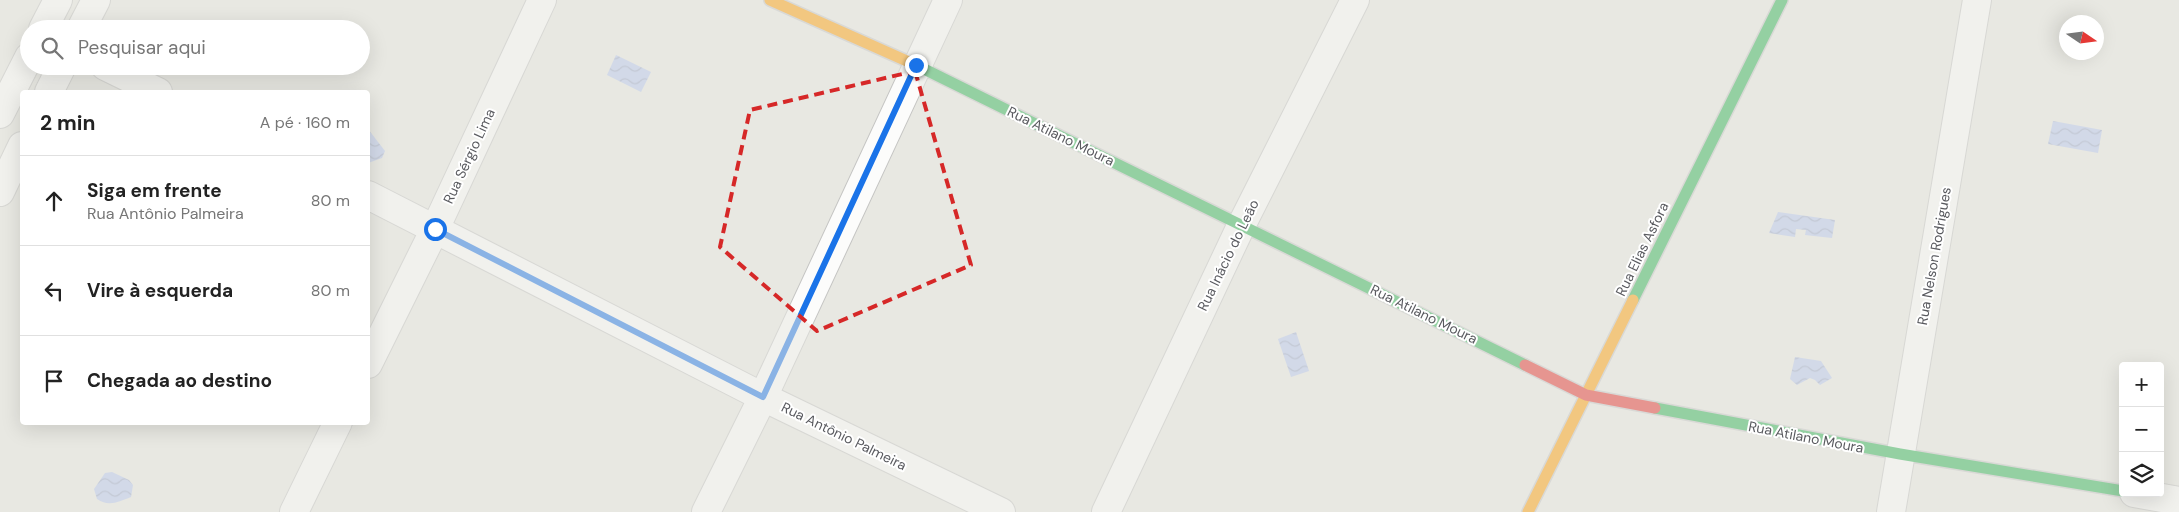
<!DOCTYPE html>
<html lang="pt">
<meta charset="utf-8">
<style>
:root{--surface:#fff;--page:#f2f2f2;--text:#222;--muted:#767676;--line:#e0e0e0}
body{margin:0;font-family:"DM Sans",sans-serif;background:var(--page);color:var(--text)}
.controls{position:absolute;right:15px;bottom:15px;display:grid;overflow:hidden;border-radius:5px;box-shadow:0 5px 20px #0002}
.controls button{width:45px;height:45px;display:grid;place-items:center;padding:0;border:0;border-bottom:1px solid var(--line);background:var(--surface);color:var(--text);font:25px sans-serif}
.compass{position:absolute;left:2059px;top:15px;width:45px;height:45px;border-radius:50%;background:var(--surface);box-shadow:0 5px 20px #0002;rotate:103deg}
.stop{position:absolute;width:15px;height:15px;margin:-11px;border:4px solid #1a73e8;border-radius:50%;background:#fff}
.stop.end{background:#1a73e8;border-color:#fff;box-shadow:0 1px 5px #0008}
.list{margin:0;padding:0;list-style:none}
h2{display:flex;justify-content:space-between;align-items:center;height:65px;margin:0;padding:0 20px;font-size:21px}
h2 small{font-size:16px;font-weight:400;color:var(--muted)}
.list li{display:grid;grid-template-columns:32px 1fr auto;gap:15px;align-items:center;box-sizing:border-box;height:90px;padding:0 20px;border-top:1px solid var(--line)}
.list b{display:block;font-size:19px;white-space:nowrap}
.list p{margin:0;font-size:16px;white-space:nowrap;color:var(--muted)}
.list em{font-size:16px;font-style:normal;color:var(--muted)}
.icon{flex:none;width:28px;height:28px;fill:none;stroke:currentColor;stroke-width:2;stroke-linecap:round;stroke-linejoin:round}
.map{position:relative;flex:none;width:2179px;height:512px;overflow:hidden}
.search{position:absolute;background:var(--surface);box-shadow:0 5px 20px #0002;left:20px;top:20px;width:350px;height:55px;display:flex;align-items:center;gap:12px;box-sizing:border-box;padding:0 18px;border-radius:28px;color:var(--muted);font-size:19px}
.panel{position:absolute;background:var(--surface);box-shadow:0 5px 20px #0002;left:20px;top:90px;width:350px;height:335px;border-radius:5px}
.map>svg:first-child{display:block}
.water{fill:url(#water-waves)}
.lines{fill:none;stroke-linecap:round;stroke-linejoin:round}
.street-casing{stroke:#c5c5c3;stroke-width:30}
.fast-casing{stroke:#c7c7c7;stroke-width:14}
.slow-casing{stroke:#c7c7c7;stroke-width:14}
.jam-casing{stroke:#c7c7c7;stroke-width:14}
.street{stroke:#fcfcfb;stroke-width:28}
.fast{stroke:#30b455;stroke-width:11}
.slow{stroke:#ff9f0a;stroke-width:11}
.jam{stroke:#e5322d;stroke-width:11}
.route{stroke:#1a73e8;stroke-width:6}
.marked{fill:none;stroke:#d62828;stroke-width:4;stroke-dasharray:10 6;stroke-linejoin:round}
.labels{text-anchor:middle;stroke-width:4;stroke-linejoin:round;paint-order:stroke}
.street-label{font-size:14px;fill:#595a5f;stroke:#fff}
</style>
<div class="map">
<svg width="2179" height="512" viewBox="0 0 2179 512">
<defs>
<pattern id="water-waves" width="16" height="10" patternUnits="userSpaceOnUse" patternTransform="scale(1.25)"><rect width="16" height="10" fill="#b8c8f0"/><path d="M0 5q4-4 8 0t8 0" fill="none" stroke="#99a5c6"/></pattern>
</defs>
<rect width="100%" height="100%" fill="#e8e8e2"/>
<!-- water -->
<g class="water">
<path d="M616,55L651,72L641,92L607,75Z"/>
<path d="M2053,121L2102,130L2098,153L2048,144Z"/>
<path d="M368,129L385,151L382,158L368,163Z"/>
<path d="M1778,212L1835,220L1832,238L1805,235L1806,230L1796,229L1795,237L1769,233Z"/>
<path d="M1296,332L1309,371L1291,377L1278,339Z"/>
<path d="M1795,357L1821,361L1832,378L1820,385L1815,380L1810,378L1797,385L1790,379Z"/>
<path d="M112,472L129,480L133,485L131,497C118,502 109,507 97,499L94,489L105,473Z"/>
</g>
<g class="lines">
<!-- street casing -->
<g class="street-casing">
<g id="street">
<path d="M43,29L58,0"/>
<path d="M81,29L96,0"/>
<path d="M105,66L158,92"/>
<path d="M49,92L62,66"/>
<path d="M0,114L29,57"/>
<path d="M0,192L22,146"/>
<path d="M368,195L763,397L1001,512"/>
<path d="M368,364L435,229L542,0"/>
<path d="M2134,493L2179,501"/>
<path d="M294,512L338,422"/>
<path d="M706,512L763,397L948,0"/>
<path d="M1106,512L1242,224L1355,0"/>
<path d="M1891,512L1977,0"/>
</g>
</g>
<!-- fast casing -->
<g class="fast-casing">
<g id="fast">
<path d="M918,66L1525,365"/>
<path d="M1633,300L1782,0"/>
<path d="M1655,408L1900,454L2123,491"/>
</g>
</g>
<!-- slow casing -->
<g class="slow-casing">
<g id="slow">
<path d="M770,0L918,66"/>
<path d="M1528,512L1633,300"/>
</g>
</g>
<!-- jam casing -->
<g class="jam-casing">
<path id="jam" d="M1525,365L1586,395L1655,408"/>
</g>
<!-- street -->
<use href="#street" class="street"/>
<!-- fast -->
<use href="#fast" class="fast"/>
<!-- slow -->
<use href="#slow" class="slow"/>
<!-- jam -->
<use href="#jam" class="jam"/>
</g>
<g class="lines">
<!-- route -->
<path class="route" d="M435,229L763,397L916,65"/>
</g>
<!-- marked area -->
<path d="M0 0H2179V512H0ZM915,71L971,265L817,331L720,247L750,110Z" fill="#e8e8e2" fill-opacity=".55" fill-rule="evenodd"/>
<path class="marked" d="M915,71L971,265L817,331L720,247L750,110Z"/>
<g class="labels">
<!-- street labels -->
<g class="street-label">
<text transform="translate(1061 136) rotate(26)" y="5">Rua Atilano Moura</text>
<text transform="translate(469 156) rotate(-65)" y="5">Rua Sérgio Lima</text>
<text transform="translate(1642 249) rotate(-64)" y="5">Rua Elias Asfora</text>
<text transform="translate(1228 255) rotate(-64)" y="5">Rua Inácio do Leão</text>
<text transform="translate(1934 256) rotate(-80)" y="5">Rua Nelson Rodrigues</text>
<text transform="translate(1424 314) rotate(26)" y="5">Rua Atilano Moura</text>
<text transform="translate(844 436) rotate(26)" y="5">Rua Antônio Palmeira</text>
<text transform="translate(1806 437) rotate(11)" y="5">Rua Atilano Moura</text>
</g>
</g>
</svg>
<div class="controls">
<button>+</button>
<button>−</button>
<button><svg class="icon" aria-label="layers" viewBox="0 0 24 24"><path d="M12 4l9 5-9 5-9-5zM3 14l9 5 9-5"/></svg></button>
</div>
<svg class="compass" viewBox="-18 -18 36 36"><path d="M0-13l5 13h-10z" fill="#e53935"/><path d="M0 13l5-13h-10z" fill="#767676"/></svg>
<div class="stop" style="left:435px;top:229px"></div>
<div class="stop end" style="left:916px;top:65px"></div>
<div class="search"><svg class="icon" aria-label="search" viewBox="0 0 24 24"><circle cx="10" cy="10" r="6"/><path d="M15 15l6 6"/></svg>Pesquisar aqui</div>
<section class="panel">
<h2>2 min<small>A pé · 160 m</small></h2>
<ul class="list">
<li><svg class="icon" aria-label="ahead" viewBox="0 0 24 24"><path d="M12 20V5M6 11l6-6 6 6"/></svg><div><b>Siga em frente</b><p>Rua Antônio Palmeira</p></div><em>80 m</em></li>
<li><svg class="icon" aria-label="left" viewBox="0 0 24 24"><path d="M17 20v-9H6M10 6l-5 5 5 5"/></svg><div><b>Vire à esquerda</b></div><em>80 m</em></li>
<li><svg class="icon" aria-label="arrive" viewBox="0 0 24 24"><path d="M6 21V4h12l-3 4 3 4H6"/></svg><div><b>Chegada ao destino</b></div></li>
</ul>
</section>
</div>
